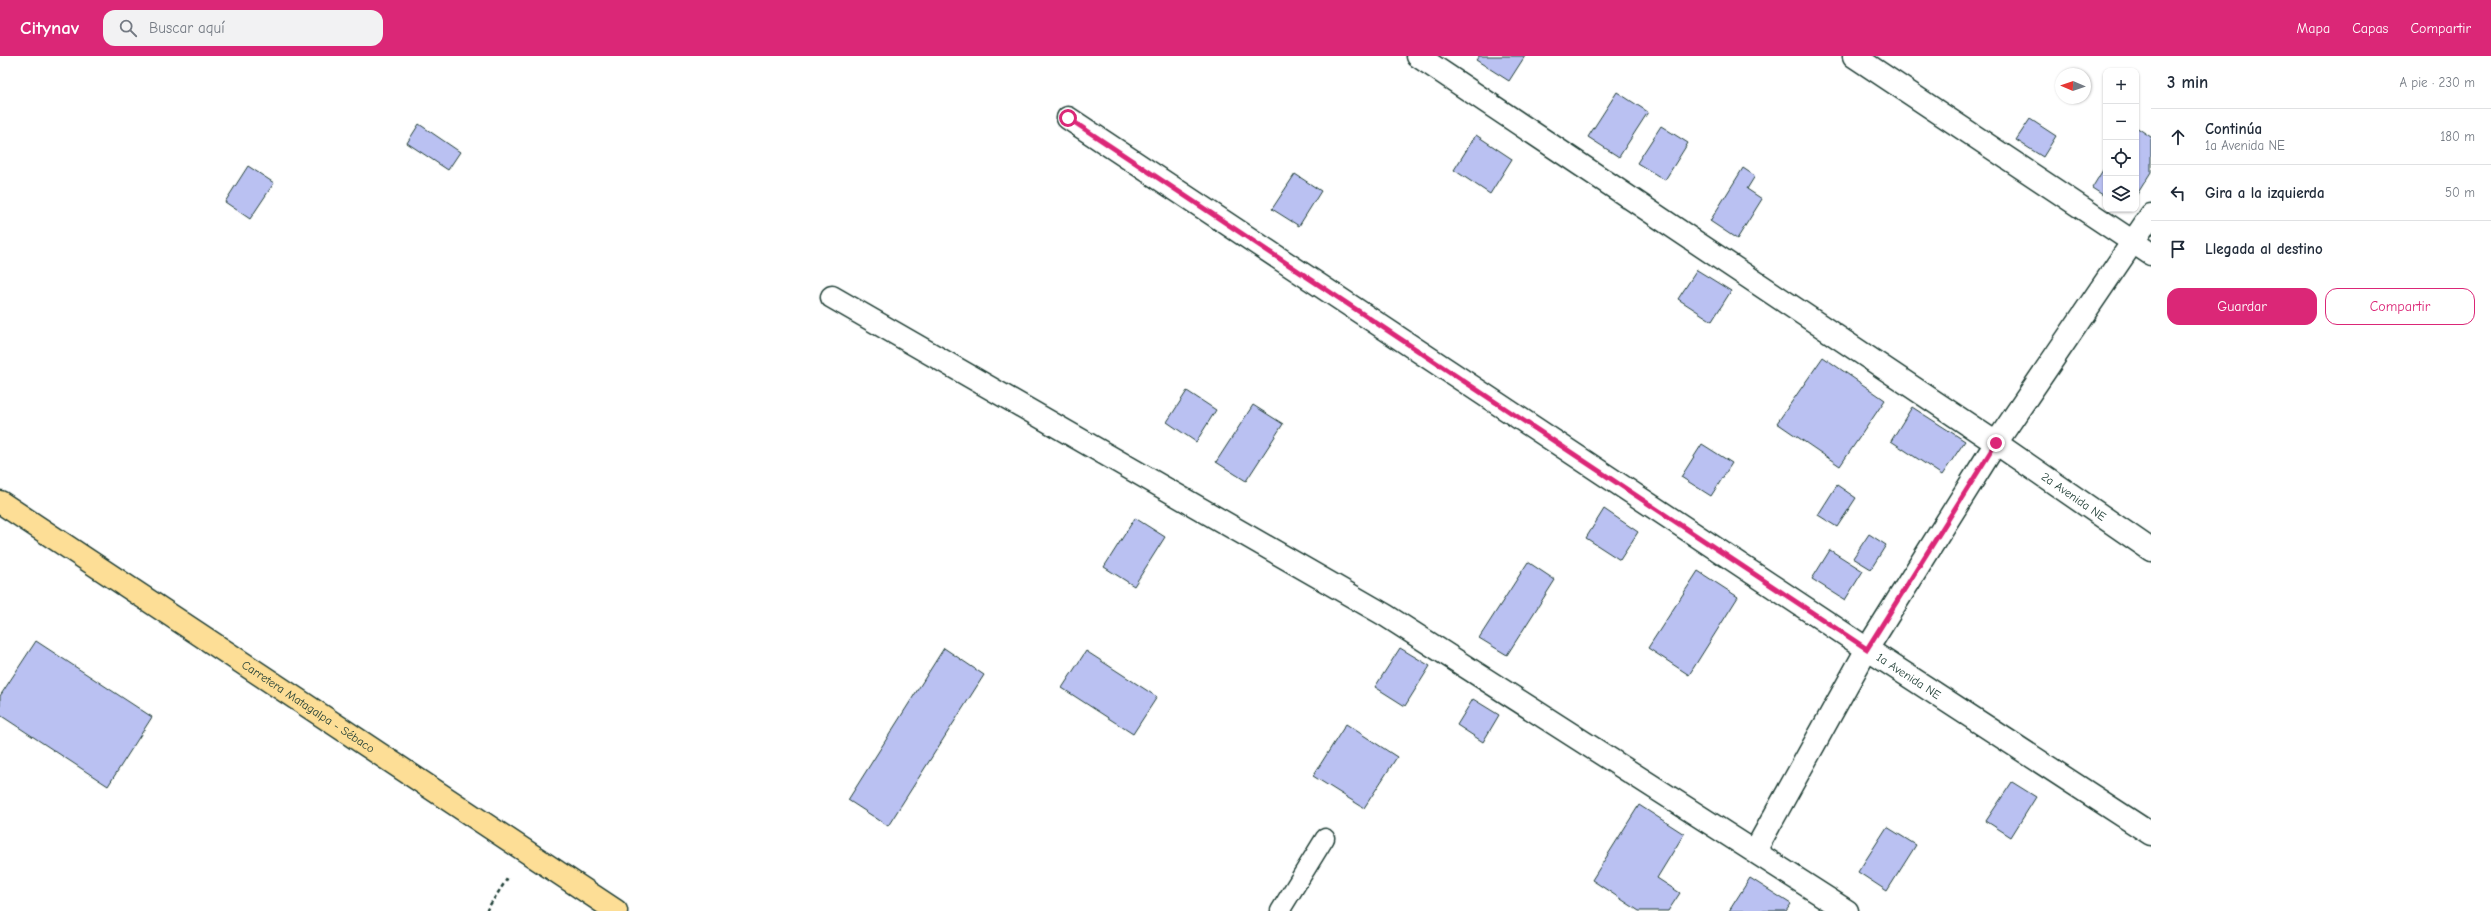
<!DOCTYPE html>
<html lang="es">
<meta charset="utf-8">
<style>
:root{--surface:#fff;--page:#f2f2f3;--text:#1f2937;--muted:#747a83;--line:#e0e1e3;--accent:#db2777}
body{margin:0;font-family:"Comic Neue",sans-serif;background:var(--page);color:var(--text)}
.controls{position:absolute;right:12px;top:12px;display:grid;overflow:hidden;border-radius:8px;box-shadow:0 1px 3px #0004}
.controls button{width:36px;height:36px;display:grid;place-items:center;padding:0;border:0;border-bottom:1px solid var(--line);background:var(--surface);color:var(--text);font:20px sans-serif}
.compass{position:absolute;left:2055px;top:12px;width:36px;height:36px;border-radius:50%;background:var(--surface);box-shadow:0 1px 3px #0004;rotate:272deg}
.stop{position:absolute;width:12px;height:12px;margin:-9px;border:3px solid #db2777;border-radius:50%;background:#fff}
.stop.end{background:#db2777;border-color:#fff;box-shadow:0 1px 4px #0008}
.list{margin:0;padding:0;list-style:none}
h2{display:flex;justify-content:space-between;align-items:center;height:52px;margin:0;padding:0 16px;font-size:17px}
h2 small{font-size:13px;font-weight:400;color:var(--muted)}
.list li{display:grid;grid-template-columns:26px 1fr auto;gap:12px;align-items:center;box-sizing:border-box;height:56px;padding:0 16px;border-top:1px solid var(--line)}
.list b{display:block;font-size:15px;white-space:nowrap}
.list p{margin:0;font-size:13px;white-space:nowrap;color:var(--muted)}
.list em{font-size:13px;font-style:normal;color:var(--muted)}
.actions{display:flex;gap:8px;padding:12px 16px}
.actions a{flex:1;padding:9px 0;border:1px solid var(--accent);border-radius:12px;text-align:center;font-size:14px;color:var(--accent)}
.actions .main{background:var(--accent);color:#fff}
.icon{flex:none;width:22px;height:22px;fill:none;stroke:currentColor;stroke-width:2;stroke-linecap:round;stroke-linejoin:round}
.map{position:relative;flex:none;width:2151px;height:855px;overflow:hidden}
header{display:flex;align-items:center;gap:24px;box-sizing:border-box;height:56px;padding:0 20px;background:var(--accent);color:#fff}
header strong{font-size:19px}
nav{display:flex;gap:22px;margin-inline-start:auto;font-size:14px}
.search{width:280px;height:36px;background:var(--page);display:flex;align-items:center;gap:10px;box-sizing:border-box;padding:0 14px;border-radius:12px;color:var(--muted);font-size:15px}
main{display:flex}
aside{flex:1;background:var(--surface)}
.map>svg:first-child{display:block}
.building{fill:#bac1f2;stroke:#1f3d34}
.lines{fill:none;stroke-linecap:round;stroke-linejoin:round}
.service-casing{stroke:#1f3d34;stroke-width:21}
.minor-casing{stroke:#1f3d34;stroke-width:25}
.primary-casing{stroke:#1f3d34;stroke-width:25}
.path{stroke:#1f3d34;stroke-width:2.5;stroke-dasharray:4 3;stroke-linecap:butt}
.service{stroke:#fff;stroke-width:18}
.minor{stroke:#fff;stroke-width:22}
.primary{stroke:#fdde96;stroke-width:22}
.route{stroke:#db2777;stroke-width:5}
.labels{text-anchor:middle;stroke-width:3;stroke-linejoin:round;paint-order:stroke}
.street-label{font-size:12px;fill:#1f3d34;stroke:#fff}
</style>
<header>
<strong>Citynav</strong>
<div class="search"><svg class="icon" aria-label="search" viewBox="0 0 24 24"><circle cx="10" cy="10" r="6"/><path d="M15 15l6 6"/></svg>Buscar aquí</div>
<nav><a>Mapa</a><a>Capas</a><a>Compartir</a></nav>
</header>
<main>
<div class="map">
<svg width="2151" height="855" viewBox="0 0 2151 855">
<rect width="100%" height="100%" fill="#fff"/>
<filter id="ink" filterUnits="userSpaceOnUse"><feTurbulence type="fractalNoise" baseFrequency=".025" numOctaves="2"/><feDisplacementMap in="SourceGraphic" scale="8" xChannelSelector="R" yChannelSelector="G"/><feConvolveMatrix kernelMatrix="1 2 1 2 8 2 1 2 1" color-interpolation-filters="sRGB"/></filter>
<g filter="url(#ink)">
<!-- building -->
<g class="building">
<path d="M1479,0H1525L1509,25L1476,4Z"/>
<path d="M1617,36L1648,56L1619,101L1588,81Z"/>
<path d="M2030,63L2056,80L2043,101L2016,84Z"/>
<path d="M419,68L460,96L448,114L407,87Z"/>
<path d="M1661,70L1688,87L1665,124L1637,107Z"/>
<path d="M2136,71L2151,81V116L2136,140Z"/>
<path d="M1476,79L1512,103L1490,138L1454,114Z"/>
<path d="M2106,109V141L2092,132Z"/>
<path d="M248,110L274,127L250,163L225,146Z"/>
<path d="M1743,112L1755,120L1747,133L1762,143L1737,183L1710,165Z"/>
<path d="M1295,118L1321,135L1299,170L1272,153Z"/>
<path d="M1697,214L1731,235L1712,265L1678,243Z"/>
<path d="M1823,301L1885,344L1840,410L1777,367Z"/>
<path d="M1187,335L1216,354L1196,386L1167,366Z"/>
<path d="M1253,349L1283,368L1246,425L1216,406Z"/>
<path d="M1912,351L1965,385L1942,419L1891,385Z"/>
<path d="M1702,388L1732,407L1711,440L1681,421Z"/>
<path d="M1837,429L1856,442L1837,471L1818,459Z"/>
<path d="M1604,453L1638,476L1620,504L1586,482Z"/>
<path d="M1135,462L1165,481L1134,530L1104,511Z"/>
<path d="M1869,478L1886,489L1871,513L1853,502Z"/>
<path d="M1830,494L1863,515L1845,544L1812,523Z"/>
<path d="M1528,506L1555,524L1507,599L1479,582Z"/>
<path d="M1698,515L1738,541L1689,619L1648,592Z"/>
<path d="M36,585L152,661L108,730L0,659V640Z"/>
<path d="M944,592L984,619L888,770L848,744Z"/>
<path d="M1400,592L1430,610L1405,650L1375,631Z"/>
<path d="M1086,595L1157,641L1133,678L1062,632Z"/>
<path d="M1473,643L1499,659L1483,686L1457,669Z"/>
<path d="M1346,668L1397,701L1364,752L1313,720Z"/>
<path d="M2012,726L2036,741L2011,781L1986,765Z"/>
<path d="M1639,749L1684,778L1657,822L1680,837L1668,855H1639L1592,824Z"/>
<path d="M1887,771L1916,789L1887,835L1858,816Z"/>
<path d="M1750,822L1791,848L1786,855H1729Z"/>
</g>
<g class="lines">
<!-- service casing -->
<g class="service-casing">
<path id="service" d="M1280,855L1325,782"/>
</g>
<!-- minor casing -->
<g class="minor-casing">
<g id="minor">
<path id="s1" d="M1418,0L1996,387L2151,494"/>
<path d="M1854,0L2151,198"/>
<path id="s2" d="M1068,62L1867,593L2151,778"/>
<path d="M832,241L1385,559L1847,855"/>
<path d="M1755,795L1867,593L1996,387L2151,159"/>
</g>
</g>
<!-- primary casing -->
<g class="primary-casing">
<g id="primary">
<path id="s3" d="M0,446L616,855"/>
</g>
</g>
<!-- path -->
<path class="path" d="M486,855L509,820"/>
<!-- service -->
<use href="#service" class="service"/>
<!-- minor -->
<use href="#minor" class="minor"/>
<!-- primary -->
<use href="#primary" class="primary"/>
</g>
</g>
<g class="lines" filter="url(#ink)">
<!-- route -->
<path class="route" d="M1068,62L1867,593L1996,387"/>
</g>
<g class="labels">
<!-- street labels -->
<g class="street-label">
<text dy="4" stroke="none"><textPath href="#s1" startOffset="790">2a Avenida NE</textPath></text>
<text dy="4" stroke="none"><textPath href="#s2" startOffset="1009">1a Avenida NE</textPath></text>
<text dy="4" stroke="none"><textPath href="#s3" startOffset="370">Carretera Matagalpa - Sébaco</textPath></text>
</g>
</g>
</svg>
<div class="controls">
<button>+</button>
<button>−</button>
<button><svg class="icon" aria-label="locate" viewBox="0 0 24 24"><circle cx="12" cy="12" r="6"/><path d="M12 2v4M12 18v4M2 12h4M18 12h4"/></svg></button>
<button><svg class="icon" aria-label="layers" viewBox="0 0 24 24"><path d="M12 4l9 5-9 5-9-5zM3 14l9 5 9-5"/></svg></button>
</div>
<svg class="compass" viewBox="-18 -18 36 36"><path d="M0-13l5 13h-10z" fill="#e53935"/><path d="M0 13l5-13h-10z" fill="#747a83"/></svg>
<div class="stop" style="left:1068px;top:62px"></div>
<div class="stop end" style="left:1996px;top:387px"></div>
</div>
<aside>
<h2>3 min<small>A pie · 230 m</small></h2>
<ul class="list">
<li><svg class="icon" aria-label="ahead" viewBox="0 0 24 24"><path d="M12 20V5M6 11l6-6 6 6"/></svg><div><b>Continúa</b><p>1a Avenida NE</p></div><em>180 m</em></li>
<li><svg class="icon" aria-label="left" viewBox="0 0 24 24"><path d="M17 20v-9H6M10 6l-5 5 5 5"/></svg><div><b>Gira a la izquierda</b></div><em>50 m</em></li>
<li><svg class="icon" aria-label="arrive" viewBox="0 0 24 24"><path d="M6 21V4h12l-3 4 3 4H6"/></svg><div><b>Llegada al destino</b></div></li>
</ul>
<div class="actions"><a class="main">Guardar</a><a>Compartir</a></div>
</aside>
</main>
